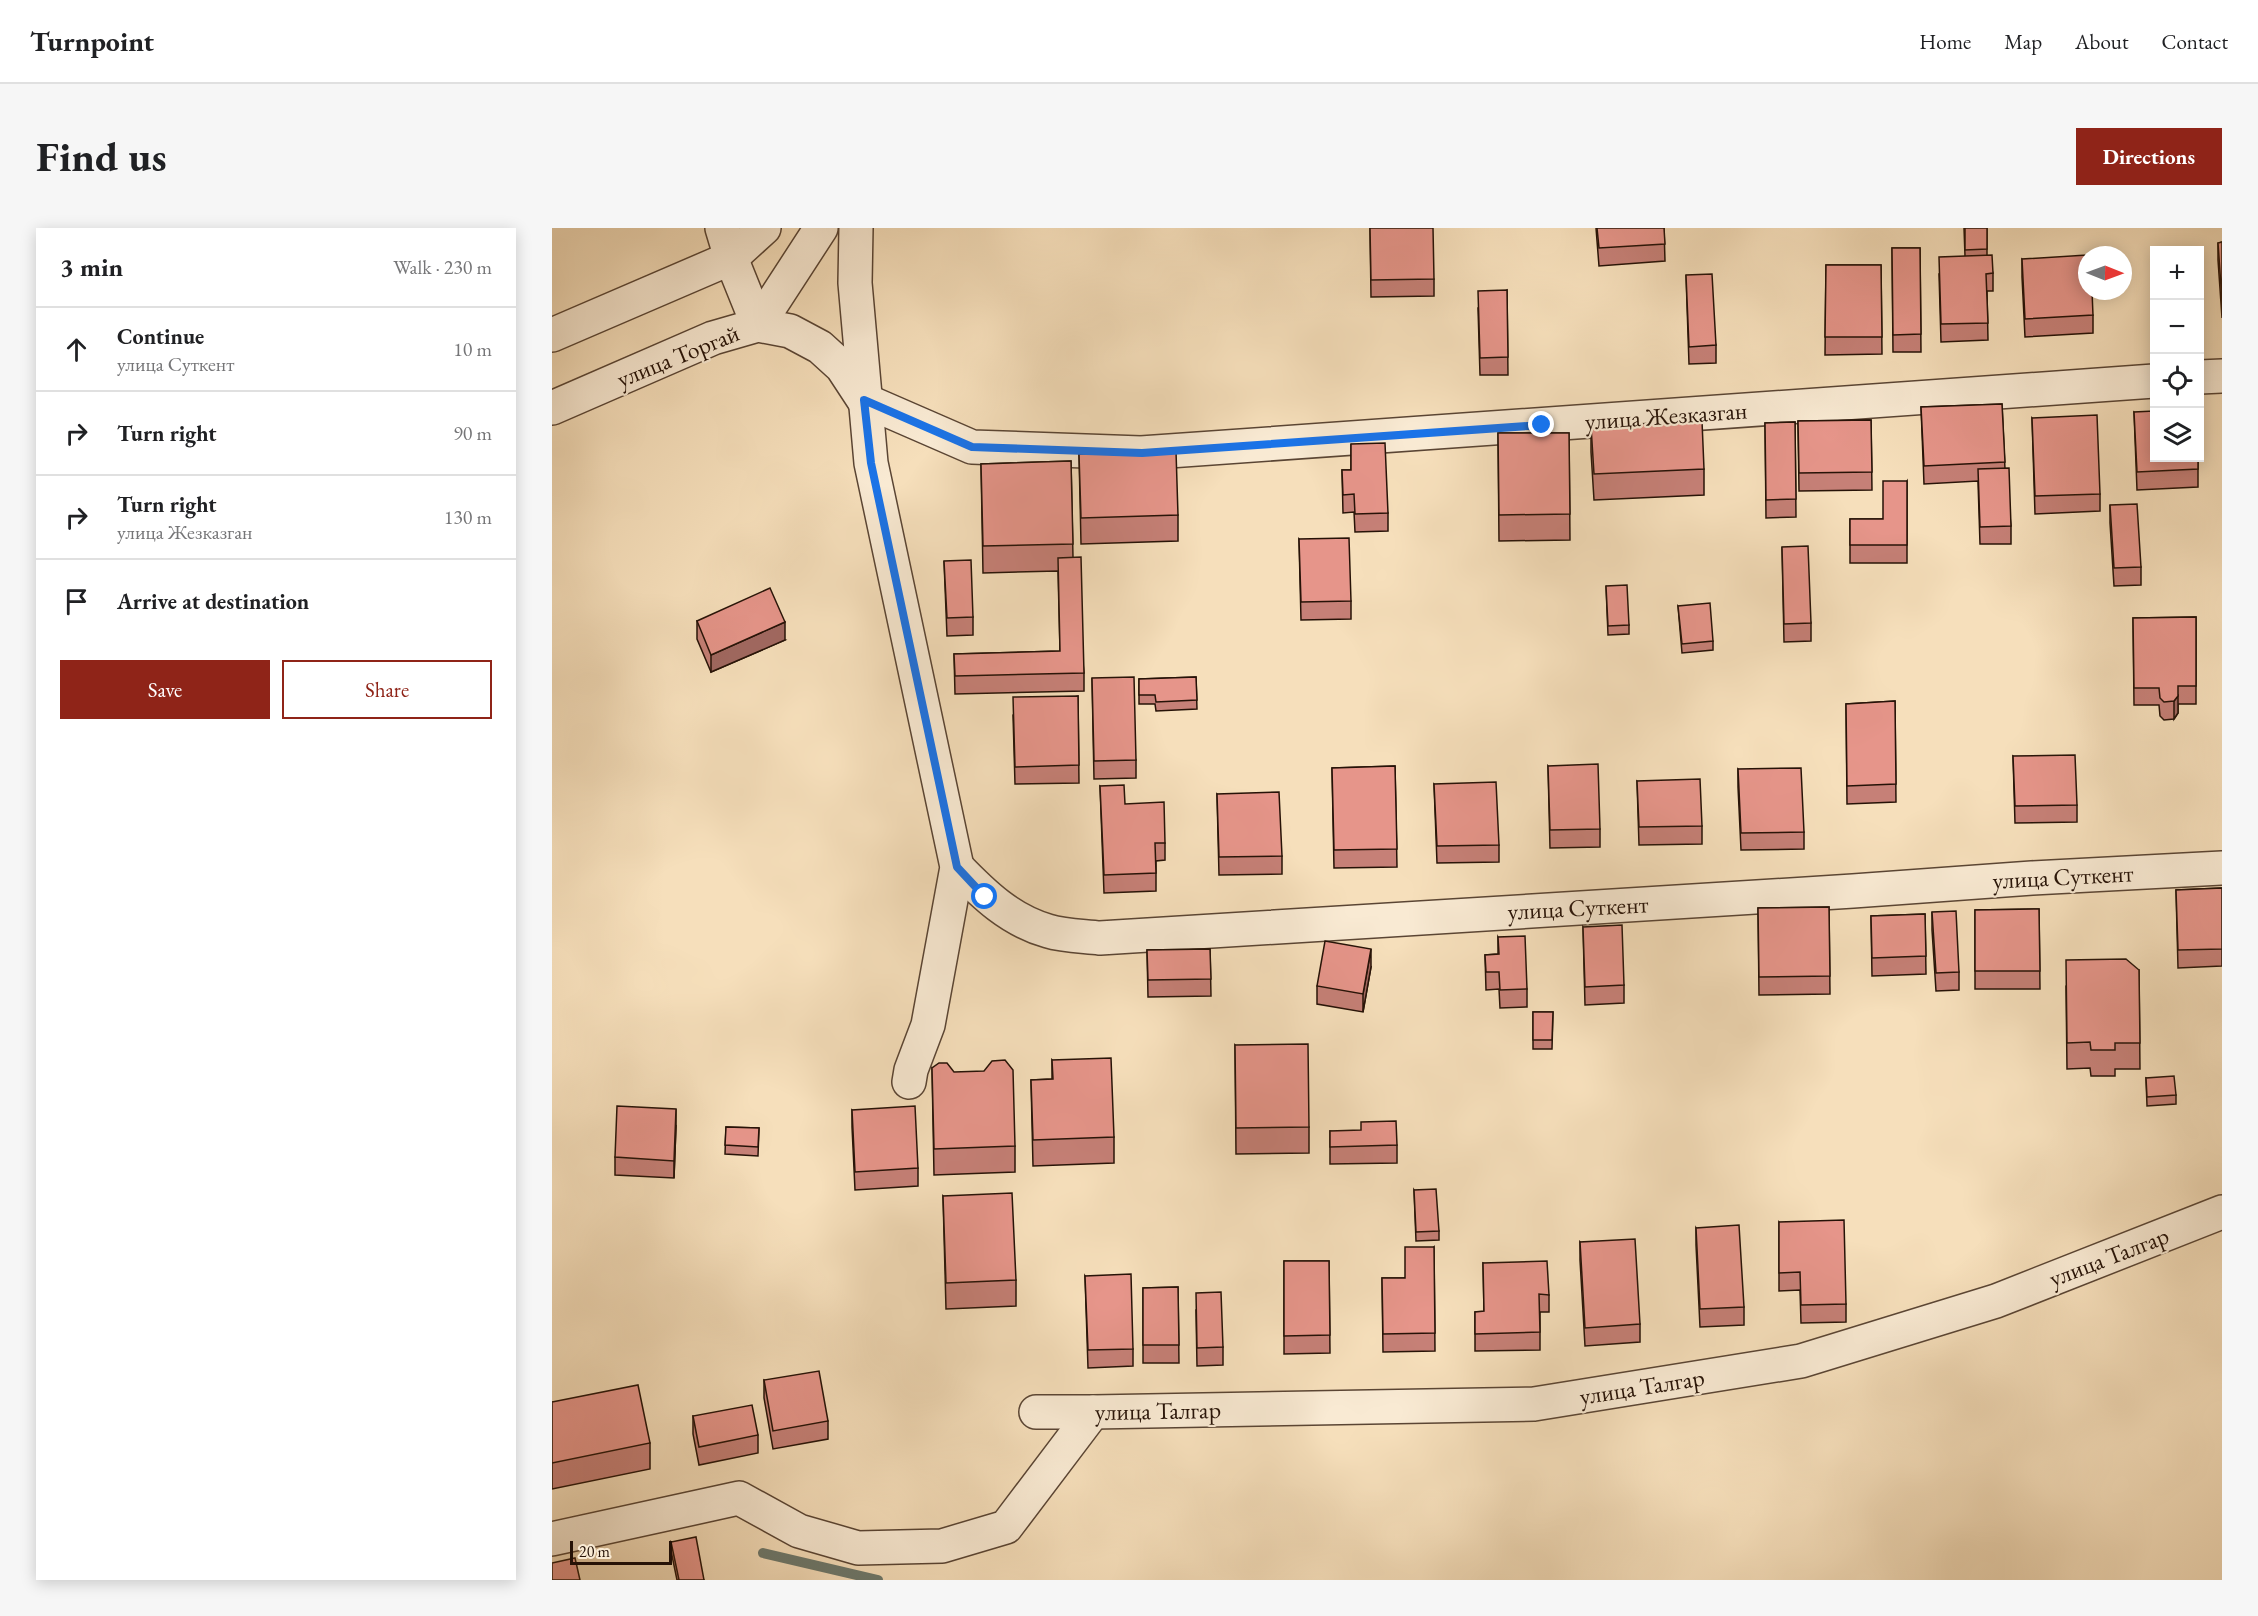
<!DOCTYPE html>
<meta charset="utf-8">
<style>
:root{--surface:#fff;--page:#f6f6f6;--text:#202124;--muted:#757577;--line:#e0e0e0;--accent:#8f2418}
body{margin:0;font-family:"EB Garamond",serif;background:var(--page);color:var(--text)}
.controls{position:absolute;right:18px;top:18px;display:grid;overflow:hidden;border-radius:0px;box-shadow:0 3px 15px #0003}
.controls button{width:54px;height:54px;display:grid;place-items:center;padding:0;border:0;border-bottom:2px solid var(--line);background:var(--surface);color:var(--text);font:30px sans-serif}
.compass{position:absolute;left:1526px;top:18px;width:54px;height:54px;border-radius:50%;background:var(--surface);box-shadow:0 3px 15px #0003;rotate:91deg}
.scale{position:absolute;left:18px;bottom:15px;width:102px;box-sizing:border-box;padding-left:6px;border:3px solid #261207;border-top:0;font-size:16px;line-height:21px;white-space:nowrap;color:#261207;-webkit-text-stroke:4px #f9ead3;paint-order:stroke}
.stop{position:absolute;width:18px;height:18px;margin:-14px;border:4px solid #1a73e8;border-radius:50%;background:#fff}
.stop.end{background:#1a73e8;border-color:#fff;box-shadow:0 2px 6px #0008}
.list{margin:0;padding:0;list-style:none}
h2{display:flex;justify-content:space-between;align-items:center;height:78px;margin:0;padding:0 24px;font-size:26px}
h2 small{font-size:20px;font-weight:400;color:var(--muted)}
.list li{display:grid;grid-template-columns:39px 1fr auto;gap:18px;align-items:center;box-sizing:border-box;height:84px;padding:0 24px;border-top:2px solid var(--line)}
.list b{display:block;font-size:22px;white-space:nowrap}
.list p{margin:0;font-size:20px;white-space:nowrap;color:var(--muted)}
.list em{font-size:20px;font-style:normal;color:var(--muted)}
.actions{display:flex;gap:12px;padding:18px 24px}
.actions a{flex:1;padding:14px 0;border:2px solid var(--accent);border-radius:0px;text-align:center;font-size:21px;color:var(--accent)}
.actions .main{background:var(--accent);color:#fff}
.icon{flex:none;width:33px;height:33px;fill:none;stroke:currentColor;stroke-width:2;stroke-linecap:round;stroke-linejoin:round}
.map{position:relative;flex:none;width:1670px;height:1352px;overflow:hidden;border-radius:0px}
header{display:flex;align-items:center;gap:36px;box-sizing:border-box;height:84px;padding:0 30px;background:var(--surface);border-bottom:2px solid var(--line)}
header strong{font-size:28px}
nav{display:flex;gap:33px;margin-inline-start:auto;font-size:21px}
.intro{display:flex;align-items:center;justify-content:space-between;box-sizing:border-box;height:144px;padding:0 36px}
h1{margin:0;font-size:42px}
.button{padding:15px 27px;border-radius:0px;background:var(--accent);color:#fff;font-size:21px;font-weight:700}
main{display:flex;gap:36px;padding:0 36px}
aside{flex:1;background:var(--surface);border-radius:0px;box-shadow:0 3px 15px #0003}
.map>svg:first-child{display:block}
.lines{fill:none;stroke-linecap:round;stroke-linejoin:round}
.stream{stroke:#6d796d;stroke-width:10}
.minor-casing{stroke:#5a4534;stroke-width:36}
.minor{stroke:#f9ead3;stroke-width:33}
.wall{fill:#c68077;stroke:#261207;stroke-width:1.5}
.shaded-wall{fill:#a16861;stroke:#261207;stroke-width:1.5}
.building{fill:#e6958a;stroke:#261207;stroke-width:1.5}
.route{stroke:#1a73e8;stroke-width:8}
.labels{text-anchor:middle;stroke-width:4.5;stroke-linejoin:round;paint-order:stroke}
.street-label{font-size:24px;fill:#261207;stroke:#f9ead3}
</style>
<header>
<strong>Turnpoint</strong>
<nav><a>Home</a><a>Map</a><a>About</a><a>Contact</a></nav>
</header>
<div class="intro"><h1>Find us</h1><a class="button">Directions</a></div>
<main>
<aside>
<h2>3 min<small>Walk · 230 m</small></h2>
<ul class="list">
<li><svg class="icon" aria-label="ahead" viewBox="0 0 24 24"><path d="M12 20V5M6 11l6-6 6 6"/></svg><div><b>Continue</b><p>улица Суткент</p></div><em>10 m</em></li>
<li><svg class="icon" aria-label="right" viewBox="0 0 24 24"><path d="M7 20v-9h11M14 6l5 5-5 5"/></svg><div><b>Turn right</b></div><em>90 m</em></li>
<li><svg class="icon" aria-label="right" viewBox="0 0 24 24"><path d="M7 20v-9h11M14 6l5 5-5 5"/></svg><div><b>Turn right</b><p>улица Жезказган</p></div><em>130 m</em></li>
<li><svg class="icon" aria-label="arrive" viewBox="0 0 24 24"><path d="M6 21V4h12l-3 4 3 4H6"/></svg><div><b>Arrive at destination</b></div></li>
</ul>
<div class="actions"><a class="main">Save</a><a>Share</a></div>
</aside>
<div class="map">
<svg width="1670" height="1352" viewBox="0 0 1670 1352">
<rect width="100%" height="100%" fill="#f6dfbb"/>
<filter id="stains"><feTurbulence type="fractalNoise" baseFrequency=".00333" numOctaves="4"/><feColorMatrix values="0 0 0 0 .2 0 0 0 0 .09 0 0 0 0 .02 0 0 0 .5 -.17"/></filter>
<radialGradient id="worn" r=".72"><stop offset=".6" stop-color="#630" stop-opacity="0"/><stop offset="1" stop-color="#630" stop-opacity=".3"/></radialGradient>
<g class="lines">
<!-- stream -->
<path class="stream" d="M211,1325L326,1352"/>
<!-- minor casing -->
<g class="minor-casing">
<g id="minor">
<path d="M170,0L179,30L206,97"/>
<path d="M304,0L303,55L319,235L405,639L376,797L359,842L357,854"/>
<path d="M206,97L269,0"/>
<path d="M0,107L179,30L212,0"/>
<path d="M1648,149L1670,148"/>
<path d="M312,172L420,219L589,225L1602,153"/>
<path d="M0,180L161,110L206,97L238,103L268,119L290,139L311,171"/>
<path d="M405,639C432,667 458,692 496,703C512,708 531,708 548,710L1301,663L1480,650L1670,640"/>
<path d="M484,1184H541L982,1176L1249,1133L1444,1073L1670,984"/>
<path d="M0,1311L187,1270L247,1303L306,1320L390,1318L454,1299L541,1184"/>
</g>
</g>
<!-- minor -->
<use href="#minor" class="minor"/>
</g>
<!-- wall -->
<g class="wall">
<path d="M818,0L882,51V68L819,69Z"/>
<path d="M1044,0H1112L1113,33L1047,38Z"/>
<path d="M1412,0H1435V27L1441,45V63H1435L1436,112L1389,114L1387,46L1413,28Z"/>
<path d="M1670,14V90L1666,32V15Z"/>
<path d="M1340,20H1368L1369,124H1341Z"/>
<path d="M1470,31L1541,87V105L1473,109L1470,49Z"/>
<path d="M1274,37H1329L1330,126L1273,127Z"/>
<path d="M1134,47L1164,117V135L1137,136Z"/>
<path d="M955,62L956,147H928L926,80Z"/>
<path d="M1450,176L1453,241L1459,298V316H1428L1426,253L1372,256L1369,179Z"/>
<path d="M1582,184L1646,230V259L1585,262Z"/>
<path d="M1480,190L1548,266V283L1483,286Z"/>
<path d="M1319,192L1320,262L1247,263L1246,193Z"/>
<path d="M1243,194L1244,289L1214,290L1213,195Z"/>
<path d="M1039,198L1152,241V267L1042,272L1039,224Z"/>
<path d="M946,205H1017L1018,312L947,313Z"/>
<path d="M799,216L836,285V303L803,304L802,284L791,285L790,242H799Z"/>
<path d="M527,226L626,287V313L529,316Z"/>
<path d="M519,233L521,329L532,445V463L403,466L402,426L508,423L506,343L431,345L429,236Z"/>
<path d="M1355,253V335H1298V291H1331Z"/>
<path d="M1558,277L1589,339V357L1562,358L1558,295Z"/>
<path d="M747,311L799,373V391L749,392Z"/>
<path d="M1230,319L1259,395V413L1232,414Z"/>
<path d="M392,333L421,389V407L395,408Z"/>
<path d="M1054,358L1077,397V406L1056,407Z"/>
<path d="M1126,378L1161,413V422L1130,425Z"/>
<path d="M1644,389V476H1626V485L1622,491L1612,492L1608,488L1607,477H1582L1581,390Z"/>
<path d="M145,393L233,412L159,444L145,411Z"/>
<path d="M644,449L645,481L604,483L603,476H587V451Z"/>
<path d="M540,450L584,532V550L542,551Z"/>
<path d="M526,468L527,555L463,556L461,487Z"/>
<path d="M1343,473L1344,574L1295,576L1294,476Z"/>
<path d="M1461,528L1525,577V594L1463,595Z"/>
<path d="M843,538L845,639L782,640L780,540Z"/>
<path d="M996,538L1048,601V619L998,620Z"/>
<path d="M1186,541L1252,604V621L1189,622L1186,559Z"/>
<path d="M1085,553L1150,598V616L1087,617Z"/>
<path d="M882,556L947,617V634L885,635Z"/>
<path d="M548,558L573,576L613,615V632L604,633V663L552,665Z"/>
<path d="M665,566L730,628V646L667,647Z"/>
<path d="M1670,660V738L1626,740L1624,662Z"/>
<path d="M1277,679L1278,766L1207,767L1206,680Z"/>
<path d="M1487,681L1488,761H1423V682Z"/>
<path d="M1380,684L1407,744V762L1384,763L1380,702Z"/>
<path d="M1373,686L1374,746L1320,748L1319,688Z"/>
<path d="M1031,699L1072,757V775L1033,777Z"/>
<path d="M946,709L975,761V779L948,780L947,761L934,762L933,727L946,726Z"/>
<path d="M658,721L659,768L596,769L595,722Z"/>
<path d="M819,739L811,784L765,776V758Z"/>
<path d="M1587,742L1588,841H1563V848H1539L1538,840L1515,841L1514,758Z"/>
<path d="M981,784H1001L1000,821H981Z"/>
<path d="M683,817L757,899V925L684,926Z"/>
<path d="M500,832L562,909V935L481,938L479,852L500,851Z"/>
<path d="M380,840L463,918V944L382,947Z"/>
<path d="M1594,850L1624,867V876L1595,878Z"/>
<path d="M300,882L366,940V958L303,962L300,899Z"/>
<path d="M124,898L122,950L63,947V929Z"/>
<path d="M174,899L207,900L206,928L173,926Z"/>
<path d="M778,903L845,917V935L778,936Z"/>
<path d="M862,962L887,1003V1012L864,1013Z"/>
<path d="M391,968L464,1052V1078L394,1081Z"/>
<path d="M1227,994L1294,1076V1094L1249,1095L1248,1062L1227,1063Z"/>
<path d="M1144,1000L1192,1079V1097L1148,1099L1144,1017Z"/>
<path d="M1028,1014L1088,1096V1114L1033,1118L1028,1032Z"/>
<path d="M882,1019L883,1123L831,1124L830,1050H853Z"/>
<path d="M732,1033H777L778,1125L732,1126Z"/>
<path d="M931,1035L997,1067V1084H988V1122L923,1123V1084H932Z"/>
<path d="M533,1048L581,1121V1138L536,1140Z"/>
<path d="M626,1059L627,1135H591V1060Z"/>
<path d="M644,1083L671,1119V1137L645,1138Z"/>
<path d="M212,1152L276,1193V1211L221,1221L212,1170Z"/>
<path d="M0,1174L98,1215V1241L0,1261Z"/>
<path d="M141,1188L206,1207V1225L147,1237L141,1206Z"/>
<path d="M119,1314L152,1352H125L119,1323Z"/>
</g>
<!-- shaded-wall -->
<g class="shaded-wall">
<path d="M233,394V412L159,444V427Z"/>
<path d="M1626,468V485L1622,491V473Z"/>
<path d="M819,721V739L811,784V766Z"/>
<path d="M124,881V898L122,950V933Z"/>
</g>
<!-- building -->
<g class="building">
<path d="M818,0H881L882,51L819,52Z"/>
<path d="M1045,0H1112L1113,16L1047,20Z"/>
<path d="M1413,0H1435V21L1413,22Z"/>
<path d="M1670,14V73L1666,15Z"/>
<path d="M1340,20H1368L1369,106L1341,107Z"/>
<path d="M1440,27L1441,45L1434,46L1436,95L1389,96L1387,29Z"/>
<path d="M1535,27V63H1540L1541,87L1473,91L1470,31Z"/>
<path d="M1274,37H1329L1330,109H1273Z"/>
<path d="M1160,46L1164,117L1137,119L1134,47Z"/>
<path d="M955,62L956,129L928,130L926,63Z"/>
<path d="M1450,176L1453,234L1372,238L1369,179Z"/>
<path d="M1602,183V230H1646V241L1585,244L1582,184Z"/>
<path d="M1545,187L1548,266L1483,268L1480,190Z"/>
<path d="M1319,192L1320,244L1247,245L1246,193Z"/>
<path d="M1150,193L1152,241L1042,246L1039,198Z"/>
<path d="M1243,194L1244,271L1214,272L1213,195Z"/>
<path d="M946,205H1017L1018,286L947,287Z"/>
<path d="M833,215L836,285L803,286L802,266L791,267L790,242H799V216Z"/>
<path d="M624,223L626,287L529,290L527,226Z"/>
<path d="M519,233L521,316L431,318L429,236Z"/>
<path d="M1457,240L1459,298L1428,299L1426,241Z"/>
<path d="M1331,253H1355V317H1298V291H1331Z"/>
<path d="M1585,276L1589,339L1562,340L1558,277Z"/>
<path d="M797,310L799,373L749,374L747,311Z"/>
<path d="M1256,318L1259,395L1232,396L1230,319Z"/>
<path d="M529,329L532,445L403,448L402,426L508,423L506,330Z"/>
<path d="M419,332L421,389L395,390L392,333Z"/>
<path d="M1075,357L1077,397L1056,398L1054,358Z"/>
<path d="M218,360L233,394L159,427L145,393Z"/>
<path d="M1158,375L1161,413L1130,416L1126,378Z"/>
<path d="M1644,389V458H1626V468L1622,473L1612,474L1608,470L1607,460H1582L1581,390Z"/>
<path d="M582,449L584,532L542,533L540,450Z"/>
<path d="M644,449L645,472L604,474L603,467H587V451Z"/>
<path d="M526,468L527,537L463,539L461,469Z"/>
<path d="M1343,473L1344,556L1295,558L1294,476Z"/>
<path d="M1523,527L1525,577L1463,578L1461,528Z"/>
<path d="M1046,536L1048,601L998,602L996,538Z"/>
<path d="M843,538L845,621L782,622L780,540Z"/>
<path d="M1249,540L1252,604L1189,605L1186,541Z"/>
<path d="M1148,551L1150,598L1087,599L1085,553Z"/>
<path d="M944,554L947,617L885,618L882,556Z"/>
<path d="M572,557L573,576L612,574L613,615H603L604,645L552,647L548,558Z"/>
<path d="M727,564L730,628L667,629L665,566Z"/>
<path d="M1670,660V721L1626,722L1624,662Z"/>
<path d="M1277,679L1278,748L1207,749L1206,680Z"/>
<path d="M1487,681L1488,743H1423V682Z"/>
<path d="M1404,683L1407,744L1384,745L1380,684Z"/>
<path d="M1373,686L1374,728L1320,730L1319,688Z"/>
<path d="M1070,697L1072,757L1033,759L1031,699Z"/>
<path d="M973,708L975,761L948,762L947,744H934L933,727L947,726L946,709Z"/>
<path d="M773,713L819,721L811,766L765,758Z"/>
<path d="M658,721L659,751L596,752L595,722Z"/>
<path d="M1574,731L1587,742L1588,815H1563V822H1539L1538,814L1515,815L1514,732Z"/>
<path d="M981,784H1001L1000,812H981Z"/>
<path d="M756,816L757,899L684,900L683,817Z"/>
<path d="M559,830L562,909L481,912L479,852L501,851L500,832Z"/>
<path d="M453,832L461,842L463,918L382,921L380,840L387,835H395L402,844L432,843L440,833Z"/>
<path d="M1622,848L1624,867L1595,869L1594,850Z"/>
<path d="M65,878L124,881L122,933L63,929Z"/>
<path d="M363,878L366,940L303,944L300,882Z"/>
<path d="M844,893L845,917L778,919V903L809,902V894Z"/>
<path d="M174,899L207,900L206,919L173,917Z"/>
<path d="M884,961L887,1003L864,1004L862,962Z"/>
<path d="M460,965L464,1052L394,1055L391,968Z"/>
<path d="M1292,992L1294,1076L1249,1077L1248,1044L1227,1045V994Z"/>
<path d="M1187,997L1192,1079L1148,1081L1144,1000Z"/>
<path d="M1083,1011L1088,1096L1033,1100L1028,1014Z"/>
<path d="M853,1019H882L883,1105L831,1106L830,1050H853Z"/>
<path d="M732,1033H777L778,1107L732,1108Z"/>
<path d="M995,1033L997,1067L987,1066L988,1104L923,1106V1084L932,1083L931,1035Z"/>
<path d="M579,1046L581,1121L536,1122L533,1048Z"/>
<path d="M626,1059L627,1117H591V1060Z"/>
<path d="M669,1064L671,1119L645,1120L644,1065Z"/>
<path d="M267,1143L276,1193L221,1203L212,1152Z"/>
<path d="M86,1157L98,1215L0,1235V1174Z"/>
<path d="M200,1177L206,1207L147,1219L141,1188Z"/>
<path d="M144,1309L152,1352H127L119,1314Z"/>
<path d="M23,1330L28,1352H0V1335Z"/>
</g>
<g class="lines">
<!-- route -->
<path class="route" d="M433,669L405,639L319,235L312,172L420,219L590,225L990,197"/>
</g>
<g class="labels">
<!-- street labels -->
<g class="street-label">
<text transform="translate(126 128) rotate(-22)" y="8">улица Торгай</text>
<text transform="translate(1114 188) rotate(-4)" y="8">улица Жезказган</text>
<text transform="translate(1511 649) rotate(-3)" y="8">улица Суткент</text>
<text transform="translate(1026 680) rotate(-3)" y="8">улица Суткент</text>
<text transform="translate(1557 1029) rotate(-21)" y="8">улица Талгар</text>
<text transform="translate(1090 1159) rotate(-9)" y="8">улица Талгар</text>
<text transform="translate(606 1183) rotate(-1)" y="8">улица Талгар</text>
</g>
</g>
<rect width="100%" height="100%" filter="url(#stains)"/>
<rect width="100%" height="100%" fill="url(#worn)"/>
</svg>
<div class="controls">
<button>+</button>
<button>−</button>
<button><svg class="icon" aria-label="locate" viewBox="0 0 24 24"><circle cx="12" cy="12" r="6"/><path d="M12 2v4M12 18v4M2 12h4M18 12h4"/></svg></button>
<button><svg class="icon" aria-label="layers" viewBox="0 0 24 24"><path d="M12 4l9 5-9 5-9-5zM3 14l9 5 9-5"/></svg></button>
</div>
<svg class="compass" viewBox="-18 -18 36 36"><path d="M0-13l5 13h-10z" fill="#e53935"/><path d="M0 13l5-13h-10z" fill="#757577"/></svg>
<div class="scale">20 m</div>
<div class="stop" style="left:433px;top:669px"></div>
<div class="stop end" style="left:990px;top:197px"></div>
</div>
</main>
